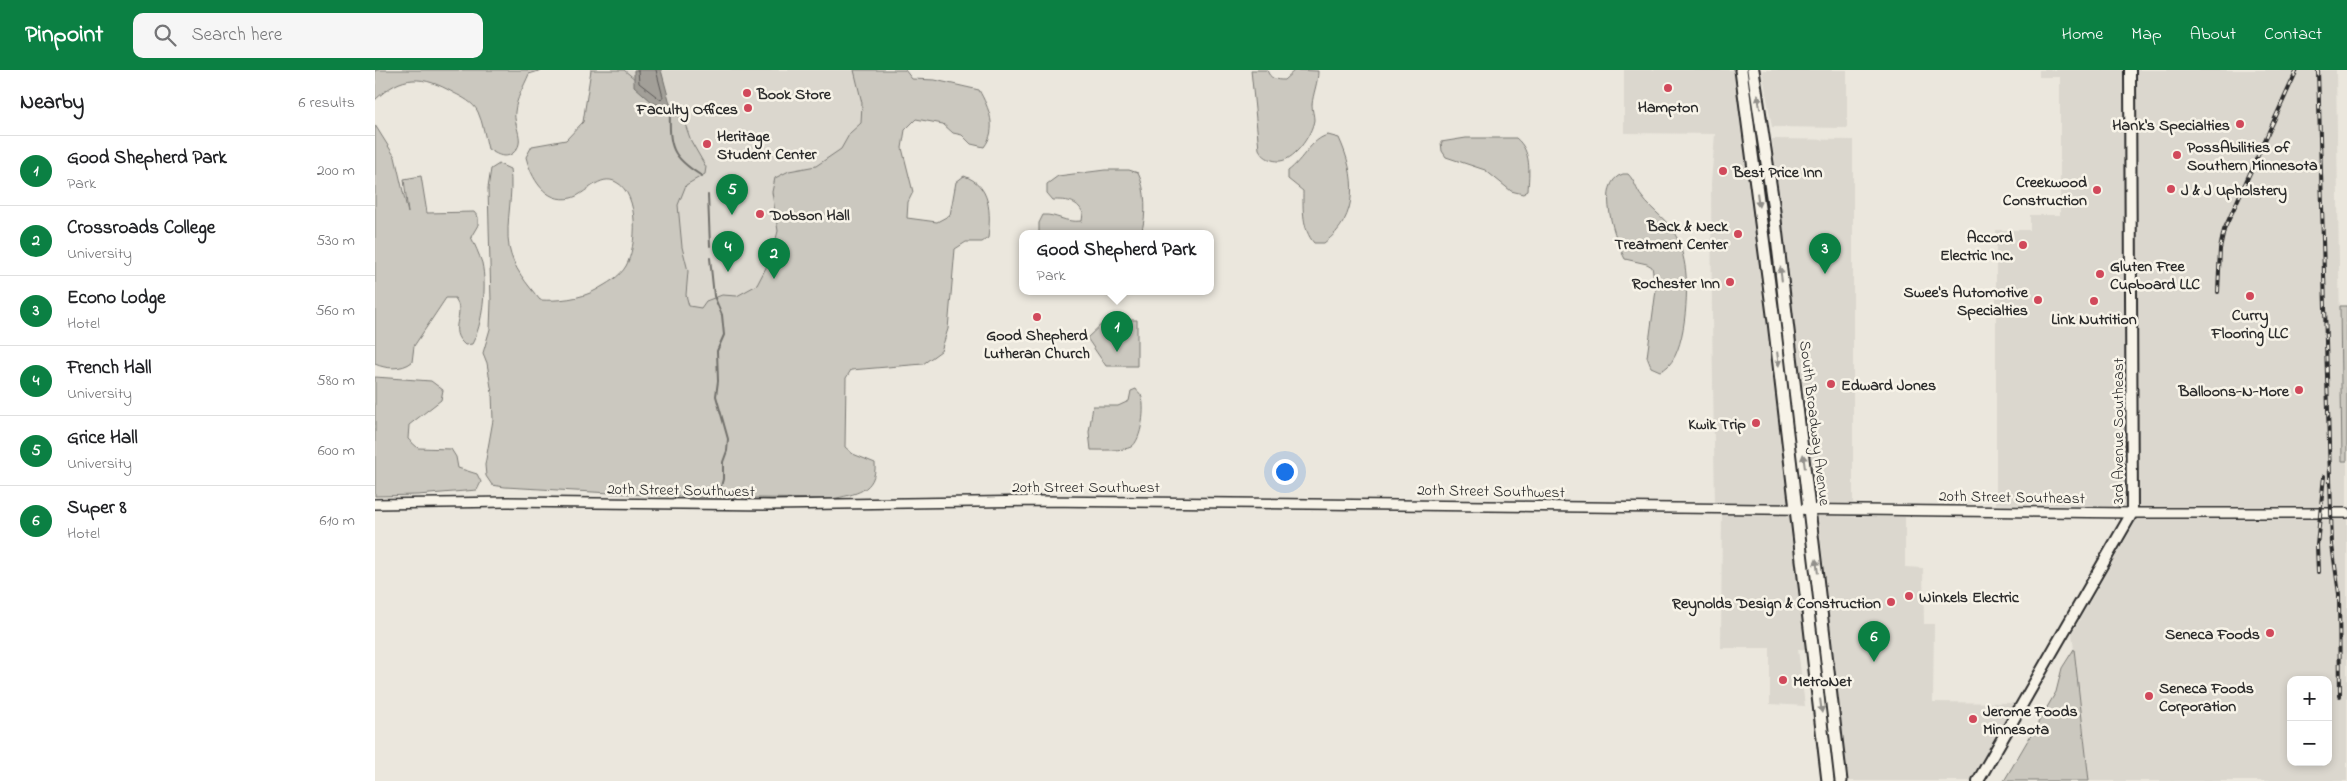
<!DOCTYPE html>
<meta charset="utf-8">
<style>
:root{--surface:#fff;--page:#f6f6f6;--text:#202124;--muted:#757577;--line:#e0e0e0;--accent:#0b8043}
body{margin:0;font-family:"Indie Flower",sans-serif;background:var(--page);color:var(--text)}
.controls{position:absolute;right:15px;bottom:15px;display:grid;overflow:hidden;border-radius:10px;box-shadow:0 2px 8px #0003}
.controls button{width:45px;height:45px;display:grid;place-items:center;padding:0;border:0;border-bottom:1px solid var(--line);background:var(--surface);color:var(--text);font:25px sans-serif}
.you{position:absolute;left:909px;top:401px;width:18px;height:18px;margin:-12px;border:4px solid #fff;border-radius:50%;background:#1a73e8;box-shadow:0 0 0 8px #1a73e833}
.badge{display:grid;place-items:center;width:32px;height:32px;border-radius:50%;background:var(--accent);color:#fff;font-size:16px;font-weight:700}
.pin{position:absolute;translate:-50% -41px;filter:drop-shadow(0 1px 2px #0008)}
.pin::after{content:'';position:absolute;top:26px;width:18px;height:15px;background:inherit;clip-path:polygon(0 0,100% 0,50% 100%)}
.popup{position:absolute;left:644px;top:160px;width:195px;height:65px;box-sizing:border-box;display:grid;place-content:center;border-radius:10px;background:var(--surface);filter:drop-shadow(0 1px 4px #0005);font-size:16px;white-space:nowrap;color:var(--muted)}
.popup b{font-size:19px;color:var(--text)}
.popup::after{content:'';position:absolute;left:50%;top:100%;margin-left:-10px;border:10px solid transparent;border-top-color:var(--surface)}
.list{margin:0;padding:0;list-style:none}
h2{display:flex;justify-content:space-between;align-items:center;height:65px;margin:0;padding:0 20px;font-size:21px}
h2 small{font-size:16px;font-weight:400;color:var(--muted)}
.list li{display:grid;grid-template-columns:32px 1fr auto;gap:15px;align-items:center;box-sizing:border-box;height:70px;padding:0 20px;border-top:1px solid var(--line)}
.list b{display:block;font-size:19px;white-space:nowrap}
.list p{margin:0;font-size:16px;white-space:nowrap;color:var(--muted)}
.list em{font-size:16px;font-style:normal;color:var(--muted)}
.icon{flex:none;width:28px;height:28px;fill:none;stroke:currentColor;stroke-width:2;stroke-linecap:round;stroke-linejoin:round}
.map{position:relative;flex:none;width:1972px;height:711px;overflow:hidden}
header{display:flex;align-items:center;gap:30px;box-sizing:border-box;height:70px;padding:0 25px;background:var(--accent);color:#fff}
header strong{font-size:24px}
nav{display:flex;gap:28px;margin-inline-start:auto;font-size:18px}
.search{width:350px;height:45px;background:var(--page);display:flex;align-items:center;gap:12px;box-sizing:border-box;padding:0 18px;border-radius:10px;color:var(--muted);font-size:19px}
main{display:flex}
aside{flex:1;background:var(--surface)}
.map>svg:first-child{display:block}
.built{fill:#dbd7ce;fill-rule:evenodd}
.green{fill:#cbc8bf;stroke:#7b7a75}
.water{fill:#a29f98;stroke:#72716c}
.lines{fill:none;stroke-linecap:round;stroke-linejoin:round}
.shore{stroke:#5b5957;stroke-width:1}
.stream{stroke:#72716c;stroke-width:2}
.tertiary-casing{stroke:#2b2b2b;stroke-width:12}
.secondary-casing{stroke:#2b2b2b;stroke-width:14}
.primary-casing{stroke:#2b2b2b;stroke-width:15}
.tertiary{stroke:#f7f3e8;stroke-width:9}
.secondary{stroke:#f7f3e8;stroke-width:10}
.primary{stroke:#f7f3e8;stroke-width:11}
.rail-casing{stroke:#2b2b2b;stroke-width:4}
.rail{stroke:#f7f3e8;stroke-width:2;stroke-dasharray:5.5;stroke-linecap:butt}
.oneway{fill:#918f8a}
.poi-dot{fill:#d1495b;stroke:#f7f3e8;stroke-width:2}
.labels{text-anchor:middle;stroke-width:5;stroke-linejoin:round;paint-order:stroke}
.poi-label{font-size:16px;font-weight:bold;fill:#2b2b2b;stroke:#f7f3e8;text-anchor:start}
.street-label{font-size:16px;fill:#2b2b2b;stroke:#f7f3e8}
</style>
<header>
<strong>Pinpoint</strong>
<div class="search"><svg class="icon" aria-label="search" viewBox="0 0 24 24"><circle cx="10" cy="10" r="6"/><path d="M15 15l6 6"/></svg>Search here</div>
<nav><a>Home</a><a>Map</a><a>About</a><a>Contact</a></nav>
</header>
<main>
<aside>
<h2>Nearby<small>6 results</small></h2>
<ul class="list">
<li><span class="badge">1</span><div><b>Good Shepherd Park</b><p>Park</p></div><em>200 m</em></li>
<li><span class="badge">2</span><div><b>Crossroads College</b><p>University</p></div><em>530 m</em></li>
<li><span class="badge">3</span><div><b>Econo Lodge</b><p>Hotel</p></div><em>560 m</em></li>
<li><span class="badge">4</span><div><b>French Hall</b><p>University</p></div><em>580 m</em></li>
<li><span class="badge">5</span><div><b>Grice Hall</b><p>University</p></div><em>600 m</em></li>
<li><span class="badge">6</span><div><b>Super 8</b><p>Hotel</p></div><em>610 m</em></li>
</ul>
</aside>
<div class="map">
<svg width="1972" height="711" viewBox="0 0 1972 711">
<rect width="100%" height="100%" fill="#ebe7dd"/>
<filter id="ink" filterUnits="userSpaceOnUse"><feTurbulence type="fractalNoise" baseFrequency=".02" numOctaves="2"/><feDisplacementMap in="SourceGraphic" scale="10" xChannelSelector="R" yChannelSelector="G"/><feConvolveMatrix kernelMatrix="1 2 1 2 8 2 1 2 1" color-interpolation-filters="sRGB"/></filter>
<g filter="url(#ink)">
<!-- built -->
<g class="built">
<path d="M217,0H520L467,294L279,421V96Z"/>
<path d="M1249,0H1359L1374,101L1431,579H1423L1430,636L1395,634V578H1346L1347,438L1340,437L1337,250L1336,113L1340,64L1249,63Z"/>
<path d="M1387,0H1472V58L1397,57Z"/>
<path d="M1664,0H1961L1967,390L1972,391V711H1714L1697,563L1760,453L1764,437L1621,434V160H1655V145H1685V7H1664ZM1916,610H1953V692H1916Z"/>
<path d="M1397,69L1478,70V433H1441Z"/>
<path d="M1443,446L1530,447V497L1548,498L1549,554H1559L1558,632L1641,633L1595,711H1473Z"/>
</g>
<!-- green -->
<g class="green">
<path d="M0,0H167L154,4C149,16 141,29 140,42C138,56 152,72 138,83C129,90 120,83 113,79C110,67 108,53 103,42C99,33 87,27 79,23C48,5 27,4 0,30Z"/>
<path d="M216,0H249L290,34L309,51L316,71L331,97L330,104L311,115L303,135L307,177L313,201L311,225L314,236L326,238L331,231L347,225L362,226L382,215L396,188L403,161L397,122L400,108L414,101L441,96L466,79L475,63L486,53L487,33L479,0H530L537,9L560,10L604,20C614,38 623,59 609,77L596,74L587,65L578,63L568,54L541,49L530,60L527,78L538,122L533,132L532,148L562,152L575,145L581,112L589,106C616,115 616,143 613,168L607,172H591L580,179L573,259L566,281L548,294L476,300L471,308L470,377L478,384L500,393C502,422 480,424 457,429L306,427L130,417L117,415L111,406L110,395L118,350L117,323L112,293L108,283L115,259L116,231L113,118L116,99L124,94L135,99C139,125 130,151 134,177C138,198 152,214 165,230C182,231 206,229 221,220C231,214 245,207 251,196C262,177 265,124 241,112C225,103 210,125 196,128C170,134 156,107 151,87L157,76L191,70L208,52Z"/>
<path d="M876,0H892C895,9 901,10 909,10L920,0L943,1C943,13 938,23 937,35C937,40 939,45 939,50C937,65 918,93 902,91C894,90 888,87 884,79Z"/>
<path d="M0,55L20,87L33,143L29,109L46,106L52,143L99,142L103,147V155L96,167C100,175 104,184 107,193C112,216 108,254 97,274L90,275C71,259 92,246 80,228H71L39,276L37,292C27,300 11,299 0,294Z"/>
<path d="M953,65L964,68C981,105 985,147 949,173H939C927,159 928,139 928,121L913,109V101C928,90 936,69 953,65Z"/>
<path d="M1091,68H1141C1157,81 1154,102 1153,121L1148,124L1136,121L1110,100L1071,87L1067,81L1066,72Z"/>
<path d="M730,100H754L763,103C771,119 772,146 766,163H664V153L668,145C682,144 689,153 707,151L708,143C702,130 691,130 678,130L672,123V114L683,106Z"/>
<path d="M1248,104H1253C1260,111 1261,120 1267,127C1278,142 1294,150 1302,168C1307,180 1310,192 1311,205C1313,227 1310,294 1285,301L1276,297L1272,287L1281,220L1277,197L1272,194L1250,189C1241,172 1219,112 1248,104Z"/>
<path d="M1965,236H1972V391H1967Z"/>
<path d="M731,250H762V296H731L712,268Z"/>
<path d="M0,307L56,311L68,320L66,330L34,355L33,369L43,378L76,379L81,387L83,398L102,404L106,412L102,420L43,425L0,426Z"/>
<path d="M761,319C762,321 764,322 766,325C771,335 767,371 756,377C749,381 725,380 716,380L714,362L718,336H743L754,331L756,321Z"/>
<path d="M1699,579L1714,711H1629L1681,622L1687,598Z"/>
</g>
<!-- water -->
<path class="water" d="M259,0H286L297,41L277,32L259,16Z"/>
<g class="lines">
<!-- shore -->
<path class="shore" d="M263,0L264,13L286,30L288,27L281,0"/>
<!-- stream -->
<g class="stream">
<path d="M295,41C294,77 296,87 327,106"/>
<path d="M333,125L335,176"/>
<path d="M335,188L339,226L347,245L349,265L342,281L343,311L341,326L353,369L352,381L348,392V409L344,424"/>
</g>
<!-- tertiary casing -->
<g class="tertiary-casing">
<path id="tertiary" d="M0,434L132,432L397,435L666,431L1757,443H1972"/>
</g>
<!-- secondary casing -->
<g class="secondary-casing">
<path id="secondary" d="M1603,711L1757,443L1755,0"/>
</g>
<!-- primary casing -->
<g class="primary-casing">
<g id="primary">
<path d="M1366,0L1399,252L1453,711"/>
<path d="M1378,0L1398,133L1466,711"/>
</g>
</g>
<!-- tertiary -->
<use href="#tertiary" class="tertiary"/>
<!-- secondary -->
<use href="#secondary" class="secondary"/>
<!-- primary -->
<use href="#primary" class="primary"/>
<!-- rail casing -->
<g class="rail-casing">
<g id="rail">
<path d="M1943,0L1957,475L1964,524L1965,626"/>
<path d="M1843,222L1845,179L1849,160L1922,0"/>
<path d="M1943,502L1942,475L1949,406"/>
</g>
</g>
<!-- rail -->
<use href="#rail" class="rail"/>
</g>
<!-- one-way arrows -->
<defs><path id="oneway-solid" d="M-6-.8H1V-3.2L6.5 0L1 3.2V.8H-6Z" transform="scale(1.25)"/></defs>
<g class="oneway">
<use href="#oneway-solid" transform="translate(1384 32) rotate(-99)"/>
<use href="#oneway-solid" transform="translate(1383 130) rotate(83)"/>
<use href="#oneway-solid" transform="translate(1406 204) rotate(-97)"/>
<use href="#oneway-solid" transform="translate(1403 289) rotate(83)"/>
<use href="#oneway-solid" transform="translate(1429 391) rotate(-97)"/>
<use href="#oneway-solid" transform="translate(1442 496) rotate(-97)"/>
<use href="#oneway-solid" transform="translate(1446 636) rotate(83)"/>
</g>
</g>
<!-- markers -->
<g class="poi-dot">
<circle cx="1293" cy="18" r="5"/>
<circle cx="372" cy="23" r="5"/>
<circle cx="373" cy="38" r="5"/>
<circle cx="1865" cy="54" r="5"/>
<circle cx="332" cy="74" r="5"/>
<circle cx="1802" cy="85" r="5"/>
<circle cx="1348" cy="101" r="5"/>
<circle cx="1796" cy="119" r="5"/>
<circle cx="1722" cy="120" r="5"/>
<circle cx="385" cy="144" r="5"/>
<circle cx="1363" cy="164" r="5"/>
<circle cx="1648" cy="175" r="5"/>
<circle cx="1725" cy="204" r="5"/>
<circle cx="1355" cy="212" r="5"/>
<circle cx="1875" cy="226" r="5"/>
<circle cx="1663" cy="230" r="5"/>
<circle cx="1719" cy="231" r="5"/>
<circle cx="662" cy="247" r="5"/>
<circle cx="1456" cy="314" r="5"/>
<circle cx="1924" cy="320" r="5"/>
<circle cx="1381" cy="353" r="5"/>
<circle cx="1534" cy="526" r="5"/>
<circle cx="1516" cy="532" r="5"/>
<circle cx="1895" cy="563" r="5"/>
<circle cx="1408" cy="610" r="5"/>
<circle cx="1774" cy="626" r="5"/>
<circle cx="1598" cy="649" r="5"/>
</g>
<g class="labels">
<!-- poi labels -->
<g class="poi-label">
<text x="382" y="29">Book Store</text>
<text x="1293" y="42" text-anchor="middle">Hampton</text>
<text x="363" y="44" text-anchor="end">Faculty Offices</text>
<text x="1855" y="60" text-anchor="end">Hank's Specialties</text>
<text x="342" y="71">Heritage<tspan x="342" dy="18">Student Center</tspan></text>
<text x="1812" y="82">PossAbilities of<tspan x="1812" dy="18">Southern Minnesota</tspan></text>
<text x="1358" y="107">Best Price Inn</text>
<text x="1712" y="117" text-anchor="end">Creekwood<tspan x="1712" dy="18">Construction</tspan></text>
<text x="1806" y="125">J &amp; J Upholstery</text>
<text x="395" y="150">Dobson Hall</text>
<text x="1353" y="161" text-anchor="end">Back &amp; Neck<tspan x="1353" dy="18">Treatment Center</tspan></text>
<text x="1638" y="172" text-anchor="end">Accord<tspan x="1638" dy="18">Electric Inc.</tspan></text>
<text x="1735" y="201">Gluten Free<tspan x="1735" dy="18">Cupboard LLC</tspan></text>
<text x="1345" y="218" text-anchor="end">Rochester Inn</text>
<text x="1653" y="227" text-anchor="end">Swee's Automotive<tspan x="1653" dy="18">Specialties</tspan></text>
<text x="1875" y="250" text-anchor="middle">Curry<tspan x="1875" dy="18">Flooring LLC</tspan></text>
<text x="1719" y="254" text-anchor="middle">Link Nutrition</text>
<text x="662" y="270" text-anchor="middle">Good Shepherd<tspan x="662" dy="18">Lutheran Church</tspan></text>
<text x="1466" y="320">Edward Jones</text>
<text x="1914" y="326" text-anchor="end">Balloons-N-More</text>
<text x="1371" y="359" text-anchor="end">Kwik Trip</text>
<text x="1544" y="532">Winkels Electric</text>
<text x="1506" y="538" text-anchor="end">Reynolds Design &amp; Construction</text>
<text x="1885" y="569" text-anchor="end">Seneca Foods</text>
<text x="1418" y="616">MetroNet</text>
<text x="1784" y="623">Seneca Foods<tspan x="1784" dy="18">Corporation</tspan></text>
<text x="1608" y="646">Jerome Foods<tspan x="1608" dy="18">Minnesota</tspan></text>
</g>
<!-- street labels -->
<g class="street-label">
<text transform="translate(1441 353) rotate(83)" y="6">South Broadway Avenue</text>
<text transform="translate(1742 361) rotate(-90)" y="6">3rd Avenue Southeast</text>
<text x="711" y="422">20th Street Southwest</text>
<text transform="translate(306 419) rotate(1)" y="6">20th Street Southwest</text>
<text transform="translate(1116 420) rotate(1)" y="6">20th Street Southwest</text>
<text transform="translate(1637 426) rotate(1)" y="6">20th Street Southeast</text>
</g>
</g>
</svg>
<div class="controls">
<button>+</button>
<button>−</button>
</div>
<div class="you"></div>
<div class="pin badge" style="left:742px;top:282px">1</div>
<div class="popup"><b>Good Shepherd Park</b>Park</div>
<div class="pin badge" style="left:399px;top:209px">2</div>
<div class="pin badge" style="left:1450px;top:204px">3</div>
<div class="pin badge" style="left:353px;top:202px">4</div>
<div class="pin badge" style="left:357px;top:145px">5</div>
<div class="pin badge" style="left:1499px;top:592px">6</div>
</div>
</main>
